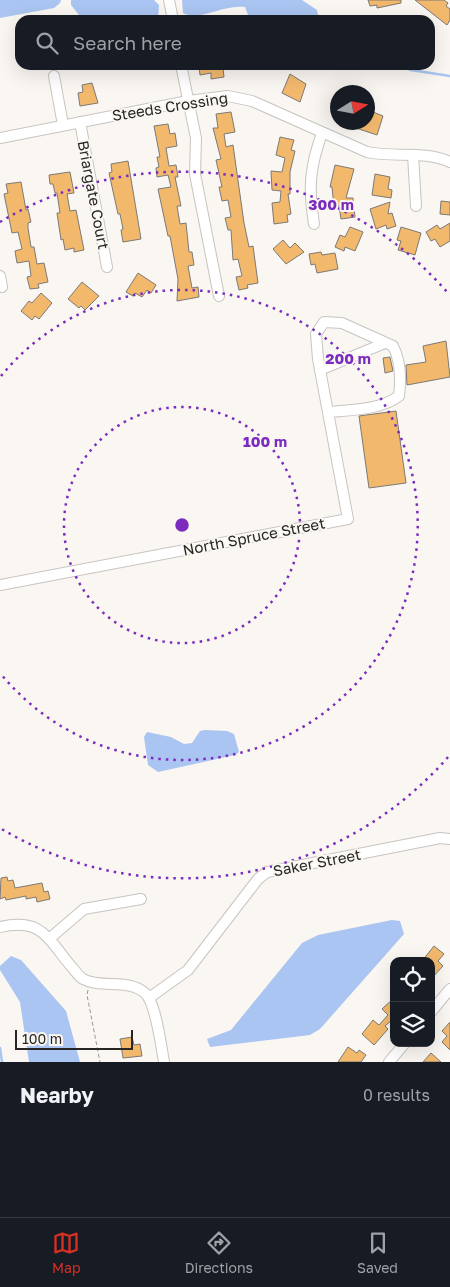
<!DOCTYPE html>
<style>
:root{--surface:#171b24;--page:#20242c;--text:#f1f3f6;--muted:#9ea1a6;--line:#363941;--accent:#d93025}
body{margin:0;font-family:"Golos Text",sans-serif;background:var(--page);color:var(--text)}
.controls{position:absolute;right:15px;bottom:15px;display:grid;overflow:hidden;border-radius:10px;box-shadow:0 5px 20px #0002}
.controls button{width:45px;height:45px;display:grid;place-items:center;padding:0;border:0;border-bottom:1px solid var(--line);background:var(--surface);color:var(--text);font:25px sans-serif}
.compass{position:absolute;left:330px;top:85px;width:45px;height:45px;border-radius:50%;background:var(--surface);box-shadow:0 5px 20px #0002;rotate:79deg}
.scale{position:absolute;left:15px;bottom:12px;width:118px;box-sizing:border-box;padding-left:5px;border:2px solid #272624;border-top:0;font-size:14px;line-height:18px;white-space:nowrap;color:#272624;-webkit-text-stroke:4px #faf6f2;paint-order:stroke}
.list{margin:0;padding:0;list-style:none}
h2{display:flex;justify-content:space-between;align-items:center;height:65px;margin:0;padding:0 20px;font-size:21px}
h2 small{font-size:16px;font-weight:400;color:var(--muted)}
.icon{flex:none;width:28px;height:28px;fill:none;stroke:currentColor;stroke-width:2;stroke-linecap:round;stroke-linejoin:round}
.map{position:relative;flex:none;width:450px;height:1062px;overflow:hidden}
.search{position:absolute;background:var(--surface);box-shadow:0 5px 20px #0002;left:15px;right:15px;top:15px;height:55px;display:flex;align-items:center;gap:12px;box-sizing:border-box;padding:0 18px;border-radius:15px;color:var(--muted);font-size:19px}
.sheet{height:155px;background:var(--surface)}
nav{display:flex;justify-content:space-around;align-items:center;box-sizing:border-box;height:70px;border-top:1px solid var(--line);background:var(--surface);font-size:14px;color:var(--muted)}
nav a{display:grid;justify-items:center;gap:2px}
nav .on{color:var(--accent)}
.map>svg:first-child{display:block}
.water{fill:#aac5f1}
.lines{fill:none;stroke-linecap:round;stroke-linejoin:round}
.stream{stroke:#aac5f1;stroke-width:2.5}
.building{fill:#f2b96d;stroke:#7c7976}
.minor-casing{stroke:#c8c4c1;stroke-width:12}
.path{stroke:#999794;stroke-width:1;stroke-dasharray:4 2.5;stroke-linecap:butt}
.minor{stroke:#fff;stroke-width:10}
.ring{fill:none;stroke:#7b2cbf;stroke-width:2.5;stroke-dasharray:2.5 5}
.labels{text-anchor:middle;stroke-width:4;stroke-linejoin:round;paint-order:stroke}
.street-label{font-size:15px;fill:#272624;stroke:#faf6f2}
.centre{fill:#7b2cbf;stroke:#faf6f2;stroke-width:2.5}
.ring-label{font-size:15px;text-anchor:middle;font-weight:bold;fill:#7b2cbf;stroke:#faf6f2;stroke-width:4;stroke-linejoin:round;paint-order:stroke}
</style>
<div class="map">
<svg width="450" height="1062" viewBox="0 0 450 1062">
<rect width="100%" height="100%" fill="#faf6f2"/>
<!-- water -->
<g class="water">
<path d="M0,0H61L60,3L54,8L0,18Z"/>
<path d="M71,0H154L159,5L158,20H83L71,5Z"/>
<path d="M182,0H302L317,10L319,20H250L245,7C222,4 200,22 183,13Z"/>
<path d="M205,730L227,731L234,734L239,752L235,755L158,772L148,765L144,737L147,732L171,737L184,744L192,743L200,731Z"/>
<path d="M392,920L400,921L404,934L320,1029L310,1035L210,1047L207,1039L231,1030L302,943L318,935Z"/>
<path d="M11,956L21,960L66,1011L80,1062H29L20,1002L0,970V966Z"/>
</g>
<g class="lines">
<!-- stream -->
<g class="stream">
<path d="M398,65L411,70L450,76"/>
<path d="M0,1048L2,1062"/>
</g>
</g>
<!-- building -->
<g class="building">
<path d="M368,0H401V3L377,8V5L370,6Z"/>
<path d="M415,0H444L448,3L446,6L450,9V20L447,25Z"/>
<path d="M199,65H219V68H223L224,77L211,79V73L200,75Z"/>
<path d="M290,74L306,84L300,102L282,93Z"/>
<path d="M92,83L98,103L80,106L78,93L83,92L82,85Z"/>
<path d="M368,110L383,116L377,135L356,128L358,122H368Z"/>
<path d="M231,112L235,132L224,134L226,147L233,145L244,223L249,247L253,246L258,283L247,285L248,288L239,290L236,277L242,276L238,259L233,260L231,230H228L225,218L231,217L228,200L222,201L219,187H222L216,160L221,159L213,128H218L216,114Z"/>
<path d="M168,124L170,134L175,133L177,146L166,148L169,166L176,165L178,177H175L181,206H177L180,224L186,223L189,252H192L194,265L188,266L192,288L198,287L199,297L177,301L178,279L170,236H168L158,189L171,187L168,175L157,177L156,168L159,167L157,157H160L154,126Z"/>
<path d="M280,137L294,140L291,150L295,151L290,172V194H288L291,214L287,215L288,222L274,224L272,203L280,202L281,191L272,190L271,171L282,172L285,158L276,155Z"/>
<path d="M128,161L141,239L123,242L121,230L123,229L120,214H118L109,173L112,172L111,164Z"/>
<path d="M335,165L354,169L346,198H353L355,217L341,219L339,206L334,207L332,187H330Z"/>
<path d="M70,172L74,193L67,194L70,211L76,210L84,250L74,252V248L65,250L63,239L61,240L57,213H60L57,193H55L53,184H50L49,175Z"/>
<path d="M375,174L390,177L388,189L392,190L391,198L372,195Z"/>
<path d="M21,182L26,210L28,209L31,222L28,223V228L31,247H34L37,264L44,263L48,282L38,284L39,288L30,289L27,277L31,276L29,261L17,263L15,251L22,249L18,232L12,233L4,194L8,193L6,184Z"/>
<path d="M441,201L450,202V215L440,214Z"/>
<path d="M390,202L388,214L392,213L396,226L387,229L386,225L376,229L370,209Z"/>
<path d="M450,223V241L440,247L435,239L431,241L426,232L437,225L440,229Z"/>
<path d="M350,227L363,232L355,251L345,247L344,251L335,247L340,235L345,237Z"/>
<path d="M401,227L421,233L415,255L398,250L401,241L397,240Z"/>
<path d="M283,240L290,248L295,243L304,252L286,264L273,249Z"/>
<path d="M321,252L322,255L335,253L338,269L317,273L315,264L311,265L309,254Z"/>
<path d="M138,273L156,285L151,293L147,290L142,297L135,293L133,296L126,292Z"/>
<path d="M82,282L99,296L85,310L81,306L79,308L68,299Z"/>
<path d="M41,293L52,303L39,319L35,316L32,320L21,311L29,301L32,303Z"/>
<path d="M446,341L450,377L407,385L406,365L426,362L423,346Z"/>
<path d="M390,357L393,371L385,373L383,358Z"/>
<path d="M396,411L406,483L369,488L359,416Z"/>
<path d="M7,877L8,881L13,880L15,888L42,883L44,892L48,891L50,899L37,902L36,897L26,899V896L6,900L5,897L0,899L1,878Z"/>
<path d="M434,946L444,954L438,961L443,966L431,979V961H422Z"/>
<path d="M394,998V1022L392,1020L385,1026L388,1029L374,1045L362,1034L373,1020L379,1025L388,1015L382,1009Z"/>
<path d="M450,1022V1050L442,1042L447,1036L442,1031Z"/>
<path d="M132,1037L134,1045L140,1044L142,1056L123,1058L120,1039Z"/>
<path d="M348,1047L357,1053L359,1050L366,1055L361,1062H338Z"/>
<path d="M431,1053L441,1062H423Z"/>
</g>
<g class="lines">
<!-- minor casing -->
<g class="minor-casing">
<g id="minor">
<path d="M169,0L173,20"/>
<path d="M181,65L196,138L195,174L219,296"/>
<path d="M54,76L63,125"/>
<path d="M80,122L107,267"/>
<path d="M0,138L188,101L228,96L252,101L367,152C394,158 425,150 450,162"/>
<path d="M413,155L416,206"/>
<path d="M314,224C308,187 310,167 322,133"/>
<path d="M0,276L2,287"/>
<path d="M320,370L385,343"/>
<path d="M0,585L348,519L318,359L316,334L324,322L342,323L393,346C401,361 401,379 399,396C381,410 350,410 328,412"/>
<path d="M0,927C41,918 47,937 70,965C74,969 78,976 83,979C101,989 128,978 145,993C156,1003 161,1046 164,1062"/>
<path d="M49,939L84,909L141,899"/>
<path d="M149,998L188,970L258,879L267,872L440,838L450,839"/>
<path d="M431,1012L450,989"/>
<path d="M389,1062L405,1043"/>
</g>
</g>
<!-- path -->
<path class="path" d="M88,990L87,995L100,1062"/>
<!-- minor -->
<use href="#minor" class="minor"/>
</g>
<!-- distance rings -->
<g class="ring">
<circle cx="182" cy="525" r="118"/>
<path d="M1 376A235 235 0 1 1 1 674"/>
<path d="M448 757A353 353 0 0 1 0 828M0 222A353 353 0 0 1 448 293"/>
</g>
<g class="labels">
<!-- street labels -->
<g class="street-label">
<text transform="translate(170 107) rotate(-9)" y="5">Steeds Crossing</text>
<text transform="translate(93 195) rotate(79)" y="5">Briargate Court</text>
<text transform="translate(254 537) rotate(-11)" y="5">North Spruce Street</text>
<text transform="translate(317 863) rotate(-11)" y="5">Saker Street</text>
</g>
</g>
<circle cx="182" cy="525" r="8" class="centre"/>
<g class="ring-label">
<text x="331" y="210">300 m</text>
<text x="348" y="364">200 m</text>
<text x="265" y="447">100 m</text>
</g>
</svg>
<div class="controls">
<button><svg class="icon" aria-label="locate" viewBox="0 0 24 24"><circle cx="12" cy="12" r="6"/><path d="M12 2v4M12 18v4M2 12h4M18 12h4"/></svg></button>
<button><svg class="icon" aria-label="layers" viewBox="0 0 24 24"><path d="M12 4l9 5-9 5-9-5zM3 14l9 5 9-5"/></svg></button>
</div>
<svg class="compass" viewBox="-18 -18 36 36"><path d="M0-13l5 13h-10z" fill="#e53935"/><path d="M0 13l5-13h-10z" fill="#9ea1a6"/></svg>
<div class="scale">100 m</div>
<div class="search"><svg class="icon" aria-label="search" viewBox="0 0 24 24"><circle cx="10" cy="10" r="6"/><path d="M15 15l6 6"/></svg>Search here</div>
</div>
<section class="sheet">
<h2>Nearby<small>0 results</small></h2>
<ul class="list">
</ul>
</section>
<nav>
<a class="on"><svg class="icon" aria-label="map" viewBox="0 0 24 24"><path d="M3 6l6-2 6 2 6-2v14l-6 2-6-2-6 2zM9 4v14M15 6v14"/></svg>Map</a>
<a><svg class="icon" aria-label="directions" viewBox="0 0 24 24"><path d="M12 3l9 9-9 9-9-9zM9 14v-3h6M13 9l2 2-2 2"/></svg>Directions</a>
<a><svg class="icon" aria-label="saved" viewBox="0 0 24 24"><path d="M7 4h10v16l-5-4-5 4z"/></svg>Saved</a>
</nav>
